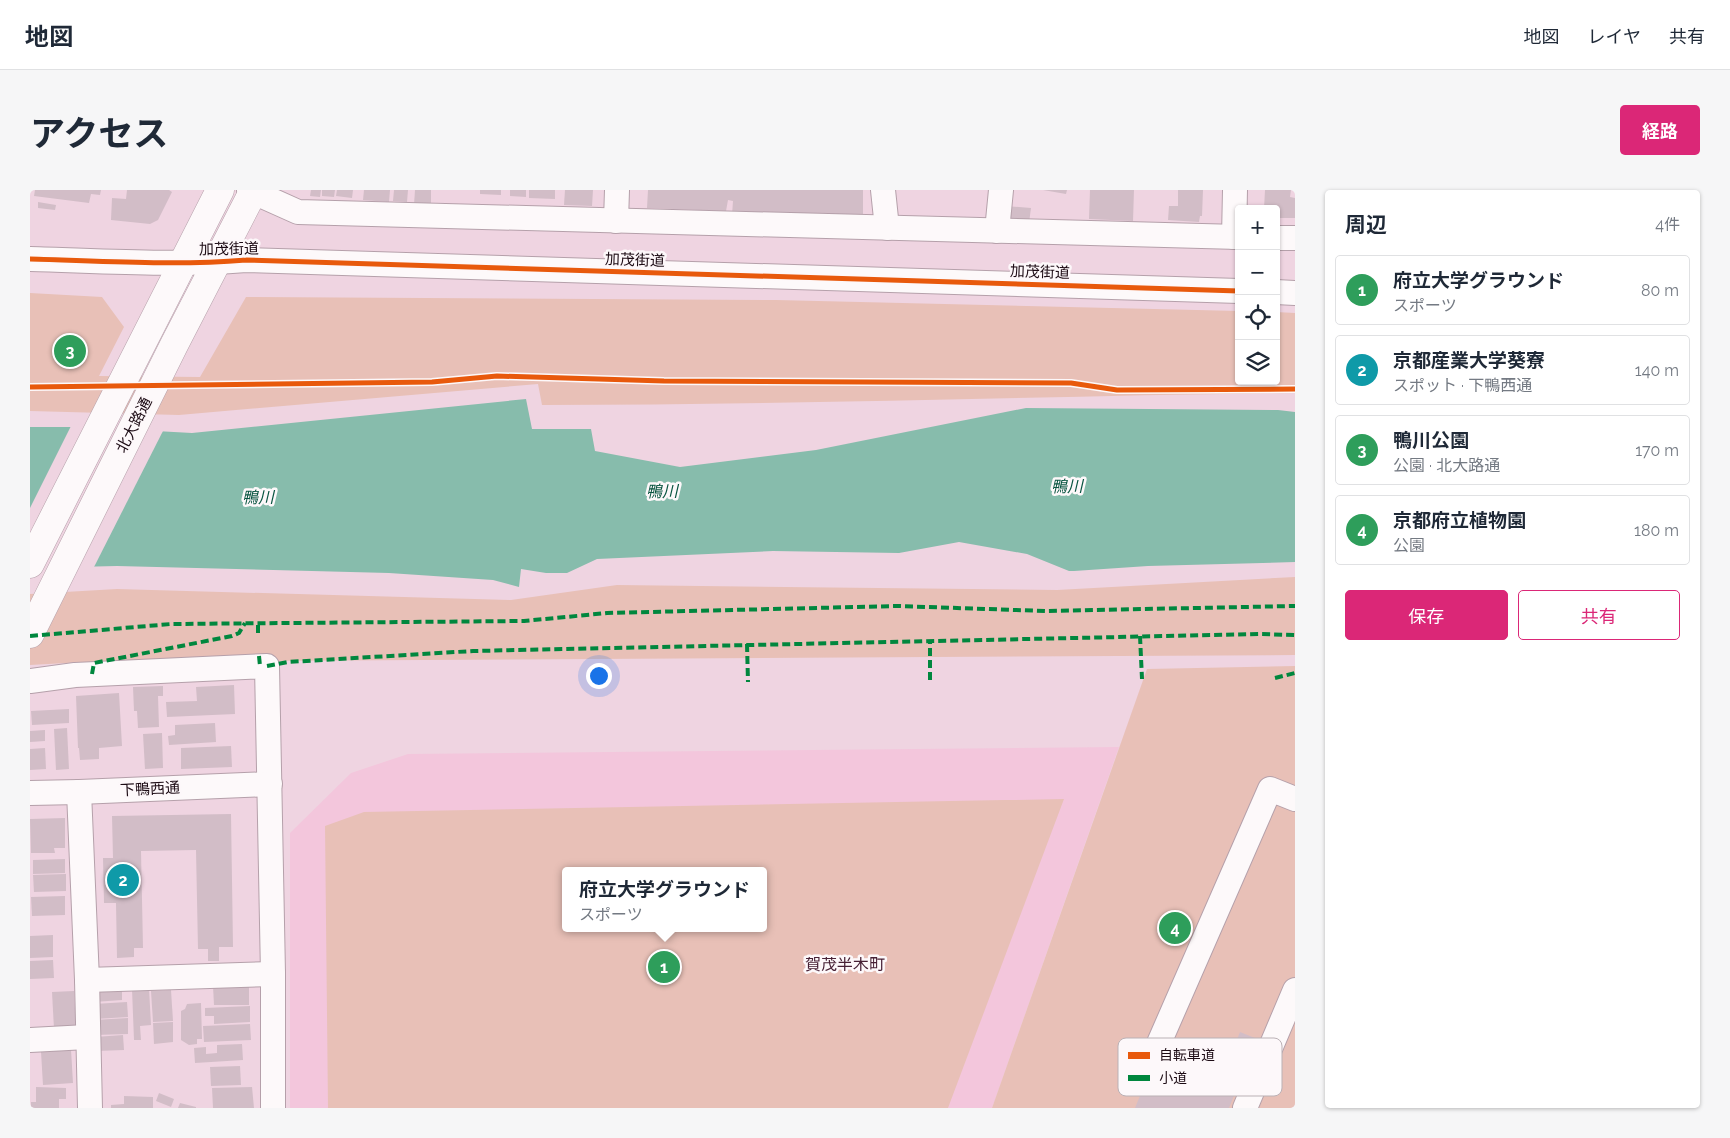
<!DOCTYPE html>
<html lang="ja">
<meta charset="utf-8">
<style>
:root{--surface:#fff;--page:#f6f6f7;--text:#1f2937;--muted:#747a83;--line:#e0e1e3;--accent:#db2777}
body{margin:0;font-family:Raleway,"Noto Sans JP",sans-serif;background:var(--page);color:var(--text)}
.controls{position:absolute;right:15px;top:15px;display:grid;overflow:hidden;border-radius:5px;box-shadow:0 1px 4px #0004}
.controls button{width:45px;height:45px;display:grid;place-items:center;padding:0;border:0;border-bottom:1px solid var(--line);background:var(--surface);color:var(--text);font:25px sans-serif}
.you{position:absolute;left:568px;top:485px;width:18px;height:18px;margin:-12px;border:4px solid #fff;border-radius:50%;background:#1a73e8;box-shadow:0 0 0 8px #1a73e833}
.badge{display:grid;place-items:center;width:32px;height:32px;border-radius:50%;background:var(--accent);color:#fff;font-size:16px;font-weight:700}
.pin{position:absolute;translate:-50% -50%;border:2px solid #fff;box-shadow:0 1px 5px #0006}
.popup{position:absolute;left:532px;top:677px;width:205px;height:65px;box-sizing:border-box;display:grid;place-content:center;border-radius:5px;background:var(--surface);filter:drop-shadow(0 1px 4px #0005);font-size:16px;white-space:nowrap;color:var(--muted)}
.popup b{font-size:19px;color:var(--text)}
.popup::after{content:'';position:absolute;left:50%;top:100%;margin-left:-10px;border:10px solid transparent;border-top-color:var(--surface)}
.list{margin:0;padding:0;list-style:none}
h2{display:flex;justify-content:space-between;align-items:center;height:65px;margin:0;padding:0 20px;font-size:21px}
h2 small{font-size:16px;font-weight:400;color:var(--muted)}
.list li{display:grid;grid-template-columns:32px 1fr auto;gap:15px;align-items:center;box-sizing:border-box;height:70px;margin:0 10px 10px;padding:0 10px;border:1px solid var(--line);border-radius:5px}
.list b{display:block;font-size:19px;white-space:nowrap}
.list p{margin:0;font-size:16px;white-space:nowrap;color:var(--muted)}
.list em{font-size:16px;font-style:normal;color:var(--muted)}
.actions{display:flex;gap:10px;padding:15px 20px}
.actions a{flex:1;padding:11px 0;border:1px solid var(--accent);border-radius:5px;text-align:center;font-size:18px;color:var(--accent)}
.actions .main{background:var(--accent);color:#fff}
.icon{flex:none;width:28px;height:28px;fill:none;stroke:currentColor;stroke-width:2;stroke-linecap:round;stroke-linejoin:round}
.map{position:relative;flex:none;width:1265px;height:918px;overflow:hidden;border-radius:5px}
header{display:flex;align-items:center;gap:30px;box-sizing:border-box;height:70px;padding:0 25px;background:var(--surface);border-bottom:1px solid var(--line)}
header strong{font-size:24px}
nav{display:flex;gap:28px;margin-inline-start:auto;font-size:18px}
.intro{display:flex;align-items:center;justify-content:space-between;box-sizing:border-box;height:120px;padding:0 30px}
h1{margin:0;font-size:35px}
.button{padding:12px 22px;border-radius:5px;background:var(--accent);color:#fff;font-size:18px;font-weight:700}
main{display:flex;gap:30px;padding:0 30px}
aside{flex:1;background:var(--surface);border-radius:5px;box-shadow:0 1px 4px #0004}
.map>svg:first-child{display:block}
.built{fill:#f3c6dc;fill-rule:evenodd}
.green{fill:#e8c0b7;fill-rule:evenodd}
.water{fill:#87bcac}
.pier{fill:#efd4e1}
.building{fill:#d2bdc7}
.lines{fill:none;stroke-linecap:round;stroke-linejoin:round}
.minor-casing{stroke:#b5a0aa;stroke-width:26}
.highway-casing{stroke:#b5a0aa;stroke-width:29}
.minor{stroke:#fdf9fa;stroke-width:24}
.highway{stroke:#fdf9fa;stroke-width:28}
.quiet{stroke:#00873e;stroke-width:4;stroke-dasharray:8 4;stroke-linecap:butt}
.cycleway-casing{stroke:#fdf8fa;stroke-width:8}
.cycleway{stroke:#e8590c;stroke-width:5}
.labels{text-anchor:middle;stroke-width:5;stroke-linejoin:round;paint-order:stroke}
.street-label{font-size:15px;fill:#1c0b14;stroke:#fdf8fa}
.water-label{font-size:16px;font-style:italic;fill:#085440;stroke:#fdf8fa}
.neighbourhood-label{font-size:16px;fill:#472035;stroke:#fdf8fa}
.key{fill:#fdf8fa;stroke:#bab1b5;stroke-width:1}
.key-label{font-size:14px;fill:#1c0b14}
</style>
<header>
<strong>地図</strong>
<nav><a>地図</a><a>レイヤ</a><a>共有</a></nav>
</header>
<div class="intro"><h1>アクセス</h1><a class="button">経路</a></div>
<main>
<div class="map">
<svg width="1265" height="918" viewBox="0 0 1265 918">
<rect width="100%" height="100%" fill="#efd4e1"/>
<!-- built -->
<path class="built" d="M1089,557L962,918H260V643L321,583L378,564ZM535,681H733V738H535Z"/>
<!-- green -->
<g class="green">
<path d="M0,103L72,107L94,137L69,186L170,187L216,107L746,110L1209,121V191H1246V122L1265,123V203C1014,206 763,215 512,215L508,194L149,225L0,221Z"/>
<path d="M1265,387V465L54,472L0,475V404L87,399L481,410L587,395L1027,400Z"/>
<path d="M1265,476V918H962L1117,479Z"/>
<path d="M1034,609L918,918H298L295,636L334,622ZM535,681H733V738H535Z"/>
</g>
<!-- water -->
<path class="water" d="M496,209L502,239H561L565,261L650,277L786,260L996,218L1248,220L1265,222V372L1118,376L1044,381H1039L997,364L929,352L869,363L743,361L567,369L537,383H516L491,379L489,397L463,390L359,383L87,376L0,378V237H53L162,243Z"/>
<!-- pier -->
<path class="pier" d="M42,234L134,239L63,379L0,381V318Z"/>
<!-- building -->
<g class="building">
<path d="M5,0H71L70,5L61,4L59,13L4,6Z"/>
<path d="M97,0H139L142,2L128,30L120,34L81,30L82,8L96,9Z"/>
<path d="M281,0H291L290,7L280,6Z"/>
<path d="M292,0H305L304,7L292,6Z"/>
<path d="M307,0H323L322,8L306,6Z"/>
<path d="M334,0H360L359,12L333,10Z"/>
<path d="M364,0H378L377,12L363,11Z"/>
<path d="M385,0H401V16L384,15Z"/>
<path d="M450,0H471V5L450,4Z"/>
<path d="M480,0H496V7L480,6Z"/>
<path d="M499,0H525V9L499,8Z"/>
<path d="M535,0H563L562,16L534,15Z"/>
<path d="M618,0H833V28L702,25L703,11L698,10L696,21L617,18Z"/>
<path d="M1013,0H1037L1036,4Z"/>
<path d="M1060,0H1104L1103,31L1059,29Z"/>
<path d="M1148,0H1173L1172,26H1170L1169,32L1138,30L1139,16H1148Z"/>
<path d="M1235,0H1261L1260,7L1265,8V28H1246V19H1234Z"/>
<path d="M8,12L26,15L25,20L8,18Z"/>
<path d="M975,16L1001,18L999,33L975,32Z"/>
<path d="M204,495L205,524L137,527L136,512L167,511L166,497Z"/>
<path d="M133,496V506H128L129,537L108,538L107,521H104L103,497Z"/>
<path d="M89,503L92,556L69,558V569L50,570L49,558H48L46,506Z"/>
<path d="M39,519V533L2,535L1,521Z"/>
<path d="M185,533L186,552L139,555L138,546L145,545V535Z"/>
<path d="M37,538L39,579L26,580L24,539Z"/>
<path d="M15,540V551L0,552V541Z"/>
<path d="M132,543L133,578L115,579L113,544Z"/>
<path d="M201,556L202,577L151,579V558Z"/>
<path d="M15,558L16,579L0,580V559Z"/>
<path d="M201,624L203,757H189V771H178V759H168L166,660L111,661L113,758H104V767L87,768L86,713H74L73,668H83L82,626Z"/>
<path d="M35,628V658H24L25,663H1L0,629Z"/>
<path d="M35,669V683L3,684V670Z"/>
<path d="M36,684V701L4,702L3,685Z"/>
<path d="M35,706V725L2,726L1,707Z"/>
<path d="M23,745V767L0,768V746Z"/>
<path d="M23,770L24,788L0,789V771Z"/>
<path d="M219,795V815H184L183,796Z"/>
<path d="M92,798V810L64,812V799Z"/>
<path d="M119,798L121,835L110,836L111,850H104L102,799Z"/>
<path d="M141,800L143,831L123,832L121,801Z"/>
<path d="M44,801L46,838L24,839L22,802Z"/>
<path d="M97,812L98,827L65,829L64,814Z"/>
<path d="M171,813L172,849H167V854L159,855L151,850V821L155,819L157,814Z"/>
<path d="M220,816V832L184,834V826H175V818Z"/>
<path d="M98,828V844L65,845L64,830Z"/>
<path d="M143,832V852L124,854L123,833Z"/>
<path d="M220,834L221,850L174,852L173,836Z"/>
<path d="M1210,842L1225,848L1219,863L1204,857Z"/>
<path d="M93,845L94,860L66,861L65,847Z"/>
<path d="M212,854L213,870L165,873L164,858L176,857V864L187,863V855Z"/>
<path d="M41,860L43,893L13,895L11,862Z"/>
<path d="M1166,875L1209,893L1199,918H1105L1121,879L1158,894Z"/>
<path d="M210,876L211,895L181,896L180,877Z"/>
<path d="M6,897L36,898V909H29V918H1V912H6Z"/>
<path d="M222,897L224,918H183L182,898Z"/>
<path d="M129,903L144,909L141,917L126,911Z"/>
<path d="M94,906L123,907V918H81V915L94,914Z"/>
<path d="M150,913L166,917V918H148Z"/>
</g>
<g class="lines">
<!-- minor casing -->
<g class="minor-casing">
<g id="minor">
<path d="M219,0L268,22L1209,47"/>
<path d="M853,0L857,38"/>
<path d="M586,31L587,0"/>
<path d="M967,41L971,0"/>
<path d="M1204,47L1205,0"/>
<path d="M1246,48H1265"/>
<path d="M0,69C72,71 144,76 216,70L1209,101"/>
<path d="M1246,102L1265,103"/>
<path d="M0,491L45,485L237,476L243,784V918"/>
<path d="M49,602L57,790L60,918"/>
<path d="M0,603L49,602L240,594"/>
<path d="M57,790L243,784"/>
<path d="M0,850L57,847"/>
<path d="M1122,869L1240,599L1265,609"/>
<path d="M1215,918L1265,800"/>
</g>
</g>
<!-- highway casing -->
<g class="highway-casing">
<g id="highway">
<path d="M0,374L190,0"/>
<path d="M0,444L144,155L224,0"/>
</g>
</g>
<!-- minor -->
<use href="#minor" class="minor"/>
<!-- highway -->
<use href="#highway" class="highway"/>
<!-- quiet -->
<g class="quiet">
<path d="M228,443V433"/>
<path d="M0,446L141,434L494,431L577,423L868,416L1016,421L1265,416"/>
<path d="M1110,446L1112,489"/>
<path d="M717,454L718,492"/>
<path d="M229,466L230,476"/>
<path d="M237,476L258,472L443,461L1229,444L1265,445"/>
<path d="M62,484L64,473L202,446L209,443L215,433"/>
<path d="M1245,488L1265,483"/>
<path d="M900,490V450"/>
</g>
<!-- cycleway casing -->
<g class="cycleway-casing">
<g id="cycleway">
<path d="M0,69C72,71 144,76 216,70L1209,101"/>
<path d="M0,197L402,192L467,186L634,191L1041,193L1087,200L1265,199"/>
</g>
</g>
<!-- cycleway -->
<use href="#cycleway" class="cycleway"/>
</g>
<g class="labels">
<!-- street labels -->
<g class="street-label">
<text transform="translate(199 59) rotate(-1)" y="5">加茂街道</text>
<text transform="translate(605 70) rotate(2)" y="5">加茂街道</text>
<text transform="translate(1010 82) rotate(2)" y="5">加茂街道</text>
<text transform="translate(104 235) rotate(-63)" y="5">北大路通</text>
<text transform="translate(120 599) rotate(-3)" y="5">下鴨西通</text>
</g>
<!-- water labels -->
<g class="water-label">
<text transform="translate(1037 296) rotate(-1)" y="6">鴨川</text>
<text transform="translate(632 301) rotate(-1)" y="6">鴨川</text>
<text transform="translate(228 307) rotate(-1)" y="6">鴨川</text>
</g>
<!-- neighbourhood labels -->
<g class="neighbourhood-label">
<text x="815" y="780">賀茂半木町</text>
</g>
</g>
<!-- legend -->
<rect x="1088" y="848" width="164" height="58" rx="8" class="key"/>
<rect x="1098" y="862" width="22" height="7" fill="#e8590c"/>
<rect x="1098" y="885" width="22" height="6" fill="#00873e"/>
<g class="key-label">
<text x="1129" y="870">自転車道</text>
<text x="1129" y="893">小道</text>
</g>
</svg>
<div class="controls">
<button>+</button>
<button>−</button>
<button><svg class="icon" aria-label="locate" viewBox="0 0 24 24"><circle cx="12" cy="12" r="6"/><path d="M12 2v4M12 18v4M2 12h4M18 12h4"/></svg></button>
<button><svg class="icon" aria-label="layers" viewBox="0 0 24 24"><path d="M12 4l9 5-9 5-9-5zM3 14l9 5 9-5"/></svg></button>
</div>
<div class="you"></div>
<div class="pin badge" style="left:634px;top:777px;background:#2e9e5b">1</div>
<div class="popup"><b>府立大学グラウンド</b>スポーツ</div>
<div class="pin badge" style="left:93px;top:690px;background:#0f9aa8">2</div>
<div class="pin badge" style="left:40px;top:161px;background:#2e9e5b">3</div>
<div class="pin badge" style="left:1145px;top:738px;background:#2e9e5b">4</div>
</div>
<aside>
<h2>周辺<small>4件</small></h2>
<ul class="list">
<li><span class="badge" style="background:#2e9e5b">1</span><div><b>府立大学グラウンド</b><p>スポーツ</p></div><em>80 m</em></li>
<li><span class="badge" style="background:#0f9aa8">2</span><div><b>京都産業大学葵寮</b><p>スポット · 下鴨西通</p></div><em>140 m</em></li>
<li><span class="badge" style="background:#2e9e5b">3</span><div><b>鴨川公園</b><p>公園 · 北大路通</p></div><em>170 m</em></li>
<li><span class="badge" style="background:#2e9e5b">4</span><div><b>京都府立植物園</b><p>公園</p></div><em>180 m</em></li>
</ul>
<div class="actions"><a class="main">保存</a><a>共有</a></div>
</aside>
</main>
